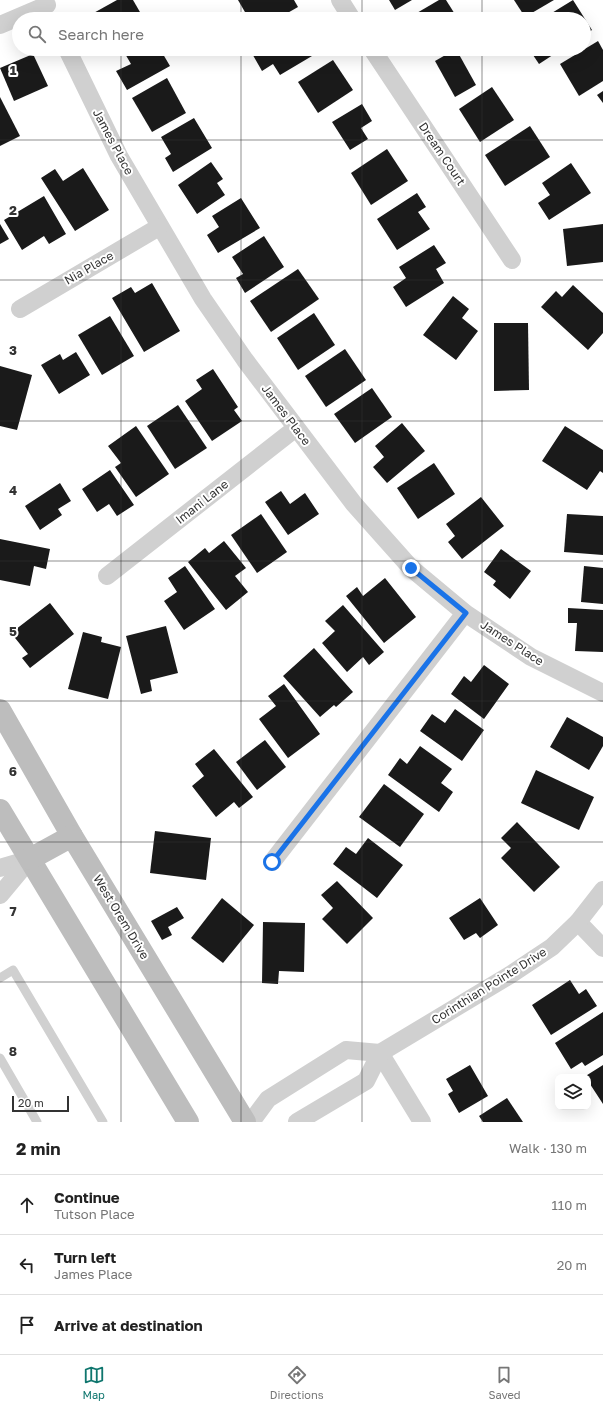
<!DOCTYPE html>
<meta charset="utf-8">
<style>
:root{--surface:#fff;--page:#f2f2f2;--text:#222;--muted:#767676;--line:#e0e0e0;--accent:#0f766e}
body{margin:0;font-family:"Golos Text",sans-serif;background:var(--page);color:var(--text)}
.controls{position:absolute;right:12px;bottom:12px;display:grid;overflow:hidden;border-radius:8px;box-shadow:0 4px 16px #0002}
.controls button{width:36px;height:36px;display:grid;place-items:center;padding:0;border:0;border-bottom:1px solid var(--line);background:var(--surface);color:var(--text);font:20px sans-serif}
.scale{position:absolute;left:12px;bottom:10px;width:57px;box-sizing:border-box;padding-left:4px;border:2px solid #333;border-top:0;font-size:11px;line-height:14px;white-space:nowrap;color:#333;-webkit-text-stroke:3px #fff;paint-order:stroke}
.stop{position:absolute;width:12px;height:12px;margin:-9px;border:3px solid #1a73e8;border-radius:50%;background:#fff}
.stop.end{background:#1a73e8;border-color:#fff;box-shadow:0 1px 4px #0008}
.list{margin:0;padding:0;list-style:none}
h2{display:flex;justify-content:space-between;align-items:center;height:52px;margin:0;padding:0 16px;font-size:17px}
h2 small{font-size:13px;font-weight:400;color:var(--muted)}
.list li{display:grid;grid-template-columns:26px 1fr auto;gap:12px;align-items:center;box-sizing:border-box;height:60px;padding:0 16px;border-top:1px solid var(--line)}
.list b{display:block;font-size:15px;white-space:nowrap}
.list p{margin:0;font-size:13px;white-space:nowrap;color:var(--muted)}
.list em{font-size:13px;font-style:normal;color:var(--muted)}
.icon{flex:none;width:22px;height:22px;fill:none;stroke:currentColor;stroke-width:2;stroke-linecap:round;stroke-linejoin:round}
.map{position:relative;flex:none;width:603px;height:1122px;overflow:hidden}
.search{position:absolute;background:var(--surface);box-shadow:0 4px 16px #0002;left:12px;right:12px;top:12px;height:44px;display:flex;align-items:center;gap:10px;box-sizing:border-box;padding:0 14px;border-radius:22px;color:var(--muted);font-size:15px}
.sheet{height:232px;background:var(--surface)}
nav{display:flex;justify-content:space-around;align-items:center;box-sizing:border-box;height:56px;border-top:1px solid var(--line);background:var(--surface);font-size:11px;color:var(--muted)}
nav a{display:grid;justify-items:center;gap:2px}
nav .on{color:var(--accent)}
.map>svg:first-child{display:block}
.building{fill:#1a1a1a}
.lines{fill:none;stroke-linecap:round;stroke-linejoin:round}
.service{stroke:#d0d0d0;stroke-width:9}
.minor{stroke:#d0d0d0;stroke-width:18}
.secondary{stroke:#bdbdbd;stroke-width:22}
.route{stroke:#1a73e8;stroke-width:5}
.grid{fill:none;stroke:#333;stroke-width:1;stroke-opacity:0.55}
.labels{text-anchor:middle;stroke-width:4;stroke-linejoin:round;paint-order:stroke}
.street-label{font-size:12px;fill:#333;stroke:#fff}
.grid-label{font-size:13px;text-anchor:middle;font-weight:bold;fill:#333;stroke:#fff;stroke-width:4;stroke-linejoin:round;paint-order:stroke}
</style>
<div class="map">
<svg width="603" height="1122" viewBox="0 0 603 1122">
<rect width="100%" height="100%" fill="#fff"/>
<!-- building -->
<g class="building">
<path d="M117,0H133L144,19H92L90,15Z"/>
<path d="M238,0H294L298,7L277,19H249Z"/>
<path d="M389,0H412L395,10Z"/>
<path d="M439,0H446L458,19H411L410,17Z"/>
<path d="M514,0H554L525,17Z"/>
<path d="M573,0L592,30L584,35V19H542Z"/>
<path d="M598,41L603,50V81L579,96L560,64Z"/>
<path d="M130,49H160L170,66L127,90L116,71L131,64L124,52Z"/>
<path d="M251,49H308L312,56L280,75L273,64L262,71L250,50Z"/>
<path d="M456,49L476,85L455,97L435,61Z"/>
<path d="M529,49H562L539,64Z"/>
<path d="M33,54L48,86L14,101L0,68Z"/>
<path d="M333,60L353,90L318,113L298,82Z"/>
<path d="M167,78L186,113L152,132L132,98Z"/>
<path d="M492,87L514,120L480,142L459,109Z"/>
<path d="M603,91V103L597,95Z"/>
<path d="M0,97L20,136L0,146Z"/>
<path d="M362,104L372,121L361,128L368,139L350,150L332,122Z"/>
<path d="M194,118L212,148L173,172L165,158L171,154L161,137Z"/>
<path d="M530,126L550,157L505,186L485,155Z"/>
<path d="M387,149L408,181L371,205L351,173Z"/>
<path d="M211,162L223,179L217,183L225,195L197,214L178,185Z"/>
<path d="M571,163L591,193L549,220L538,203L550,195L542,183Z"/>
<path d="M83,168L109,210L75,231L41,178L55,169L63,181Z"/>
<path d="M417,193L426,207L418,212L430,229L397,250L377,219Z"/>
<path d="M44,196L66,234L49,244L44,236L22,250L4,220Z"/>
<path d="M241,198L260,228L218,253L207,235L219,227L212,216Z"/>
<path d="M0,224L9,239L0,244Z"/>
<path d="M603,224V262L567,266L563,229Z"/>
<path d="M264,236L284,267L245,293L236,278L243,274L232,257Z"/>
<path d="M434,245L446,263L436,269L444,283L406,307L393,287L406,278L399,267Z"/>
<path d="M298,269L319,299L271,332L250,301Z"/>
<path d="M152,283L180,331L144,352L112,298L131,287L135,293Z"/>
<path d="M573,285L603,313V333L588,350L541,307L556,291L562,297Z"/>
<path d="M453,296L469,309L462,318L478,331L456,360L423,335Z"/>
<path d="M314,313L335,345L298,370L277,338Z"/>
<path d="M110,316L134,356L102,375L78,335Z"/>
<path d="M494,323H528L529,390L494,391Z"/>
<path d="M345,349L366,380L326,407L305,376Z"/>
<path d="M76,352L90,375L59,394L41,365L60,354L63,360Z"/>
<path d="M0,366L32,375L17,430L0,426Z"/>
<path d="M213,369L238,407L234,410L242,421L212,441L185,401L202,389L196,380Z"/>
<path d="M372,388L392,417L355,443L334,414Z"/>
<path d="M178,405L207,448L175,469L147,426Z"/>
<path d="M402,423L425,451L387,483L373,467L384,457L375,446Z"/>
<path d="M136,426L169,474L136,497L115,467L121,463L108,446Z"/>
<path d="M565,426L603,450V473L600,471L587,490L542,461Z"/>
<path d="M434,463L455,494L418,519L397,488Z"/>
<path d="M110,470L134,505L117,516L109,504L97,512L82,489Z"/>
<path d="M60,483L71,501L58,509L62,515L40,530L25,506Z"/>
<path d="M281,491L290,504L305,493L319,514L288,535L265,502Z"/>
<path d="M481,497L504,526L462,559L448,542L455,536L446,524Z"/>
<path d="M261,514L287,552L257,573L231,535Z"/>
<path d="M567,514L603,516V555L564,552Z"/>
<path d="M0,539L50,549L46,569L34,566L30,586L0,580Z"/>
<path d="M224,541L246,568L235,576L248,592L226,610L188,562L205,548L209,553Z"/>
<path d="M501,549L531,571L510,599L493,585L496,581L484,572Z"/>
<path d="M185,566L215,609L184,630L164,601L177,592L168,578Z"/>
<path d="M584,566L603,568V604L581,602Z"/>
<path d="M385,578L416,617L384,643L346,596L357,587L363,596Z"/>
<path d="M50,603L74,634L30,668L22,658L28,654L11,633Z"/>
<path d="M343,605L384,652L369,665L363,657L347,672L322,643L335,631L325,621Z"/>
<path d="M568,608L603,610V652L575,651L577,623H568Z"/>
<path d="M166,626L178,673L150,680L152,691L141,694L126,636Z"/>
<path d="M83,632L102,637L101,642L121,647L108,699L68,689Z"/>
<path d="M314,648L353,692L336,707L334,705L320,717L283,676Z"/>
<path d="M484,665L509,684L484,719L451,694L464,676L471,682Z"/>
<path d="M284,684L320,734L288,758L259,719L276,706L268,696Z"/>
<path d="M455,709L484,730L462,761L420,731L432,714L445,723Z"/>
<path d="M567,717L603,737V746L589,770L550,747Z"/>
<path d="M265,740L286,767L257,790L236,762Z"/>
<path d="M420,746L452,769L441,783L453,792L439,812L388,775L400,758L407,764Z"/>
<path d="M214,749L253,797L239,808L234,802L216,817L192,786L204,776L195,764Z"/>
<path d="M536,770L594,797L579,830L521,803Z"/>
<path d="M384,784L424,814L400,847L359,817Z"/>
<path d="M517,822L560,867L534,892L501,858L511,848L501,838Z"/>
<path d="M155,831L211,838L206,880L150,873Z"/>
<path d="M368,838L403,865L377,898L333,864L346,847L356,854Z"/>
<path d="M337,881L373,918L347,944L322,919L333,908L321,895Z"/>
<path d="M222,898L254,925L223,963L191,938Z"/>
<path d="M480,898L498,925L480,938L476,933L464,940L449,918Z"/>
<path d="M177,907L184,918L168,927L172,935L162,940L151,921Z"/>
<path d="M263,922L305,923L304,972L279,971L278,984L262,983Z"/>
<path d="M570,980L579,994L586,989L597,1006L551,1035L532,1005Z"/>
<path d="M603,1012V1055L585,1066L582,1062L571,1069L555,1043Z"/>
<path d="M470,1065L488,1096L459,1113L448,1094L453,1091L446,1079Z"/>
<path d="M603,1065V1104L588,1081V1077H584Z"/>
<path d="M507,1098L523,1122H483L479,1116Z"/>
</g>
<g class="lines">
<!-- service -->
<g class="service">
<path d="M0,978L13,970L103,1122"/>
<path d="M0,1058L37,1122"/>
</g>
<!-- minor -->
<g class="minor">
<path d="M340,0L352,19"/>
<path d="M0,25L47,5"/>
<path d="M67,49L119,156L203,299L245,360L354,504L411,568L465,613L531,657L603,693"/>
<path d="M372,49L512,260"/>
<path d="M20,309L159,227"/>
<path d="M107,576L296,428"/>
<path d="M272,862L465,613"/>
<path d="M0,868L30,859"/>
<path d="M0,895L30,859"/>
<path d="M578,922L603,948"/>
<path d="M380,1053L422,1122"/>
<path d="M251,1122L268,1099L346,1050L380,1053"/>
<path d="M297,1122L366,1081L380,1053L510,975L552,947L578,922L603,890"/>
</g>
<!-- secondary -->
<g class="secondary">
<path d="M0,710L72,836L245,1122"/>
<path d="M0,810L188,1122"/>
<path d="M30,859L72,836"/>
</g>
</g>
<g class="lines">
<!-- route -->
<path class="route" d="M272,862L466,613L411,568"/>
</g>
<!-- grid -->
<path class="grid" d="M121,0V19M241,0V19M362,0V19M482,0V19M121,49V1122M241,49V1122M362,49V1122M482,49V1122M0,140H603M0,280H603M0,421H603M0,561H603M0,701H603M0,842H603M0,982H603"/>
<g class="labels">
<!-- street labels -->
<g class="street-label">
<text transform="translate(113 142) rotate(62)" y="4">James Place</text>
<text transform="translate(442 154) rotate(56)" y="4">Dream Court</text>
<text transform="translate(89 268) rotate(-30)" y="4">Nia Place</text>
<text transform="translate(286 415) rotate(53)" y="4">James Place</text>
<text transform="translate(202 502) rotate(-38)" y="4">Imani Lane</text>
<text transform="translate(512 643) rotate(33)" y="4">James Place</text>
<text transform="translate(121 917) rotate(59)" y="4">West Orem Drive</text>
<text transform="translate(489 986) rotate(-32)" y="4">Corinthian Pointe Drive</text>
</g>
</g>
<g class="grid-label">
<text x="13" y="75">1</text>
<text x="13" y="215">2</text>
<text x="13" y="355">3</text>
<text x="13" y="495">4</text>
<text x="13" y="636">5</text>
<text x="13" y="776">6</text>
<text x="13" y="916">7</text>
<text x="13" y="1056">8</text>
</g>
</svg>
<div class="controls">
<button><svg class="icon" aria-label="layers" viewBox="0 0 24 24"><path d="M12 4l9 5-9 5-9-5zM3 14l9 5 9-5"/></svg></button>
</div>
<div class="scale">20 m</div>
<div class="stop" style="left:272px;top:862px"></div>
<div class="stop end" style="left:411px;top:568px"></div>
<div class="search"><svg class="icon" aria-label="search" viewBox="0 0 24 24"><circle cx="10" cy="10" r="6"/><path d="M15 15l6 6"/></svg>Search here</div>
</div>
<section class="sheet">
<h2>2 min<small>Walk · 130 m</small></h2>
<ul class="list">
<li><svg class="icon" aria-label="ahead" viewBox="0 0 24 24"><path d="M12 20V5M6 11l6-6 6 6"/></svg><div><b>Continue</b><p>Tutson Place</p></div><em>110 m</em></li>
<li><svg class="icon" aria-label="left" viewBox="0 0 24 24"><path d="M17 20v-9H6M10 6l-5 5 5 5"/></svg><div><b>Turn left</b><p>James Place</p></div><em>20 m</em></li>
<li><svg class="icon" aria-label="arrive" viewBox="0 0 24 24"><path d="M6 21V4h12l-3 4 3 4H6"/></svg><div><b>Arrive at destination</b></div></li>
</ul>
</section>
<nav>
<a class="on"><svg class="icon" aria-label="map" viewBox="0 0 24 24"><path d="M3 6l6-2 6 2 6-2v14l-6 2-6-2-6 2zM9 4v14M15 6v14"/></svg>Map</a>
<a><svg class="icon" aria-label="directions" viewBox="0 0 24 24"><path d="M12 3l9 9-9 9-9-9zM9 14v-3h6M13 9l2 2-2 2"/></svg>Directions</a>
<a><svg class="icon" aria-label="saved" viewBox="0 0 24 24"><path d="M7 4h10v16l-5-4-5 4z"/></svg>Saved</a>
</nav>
